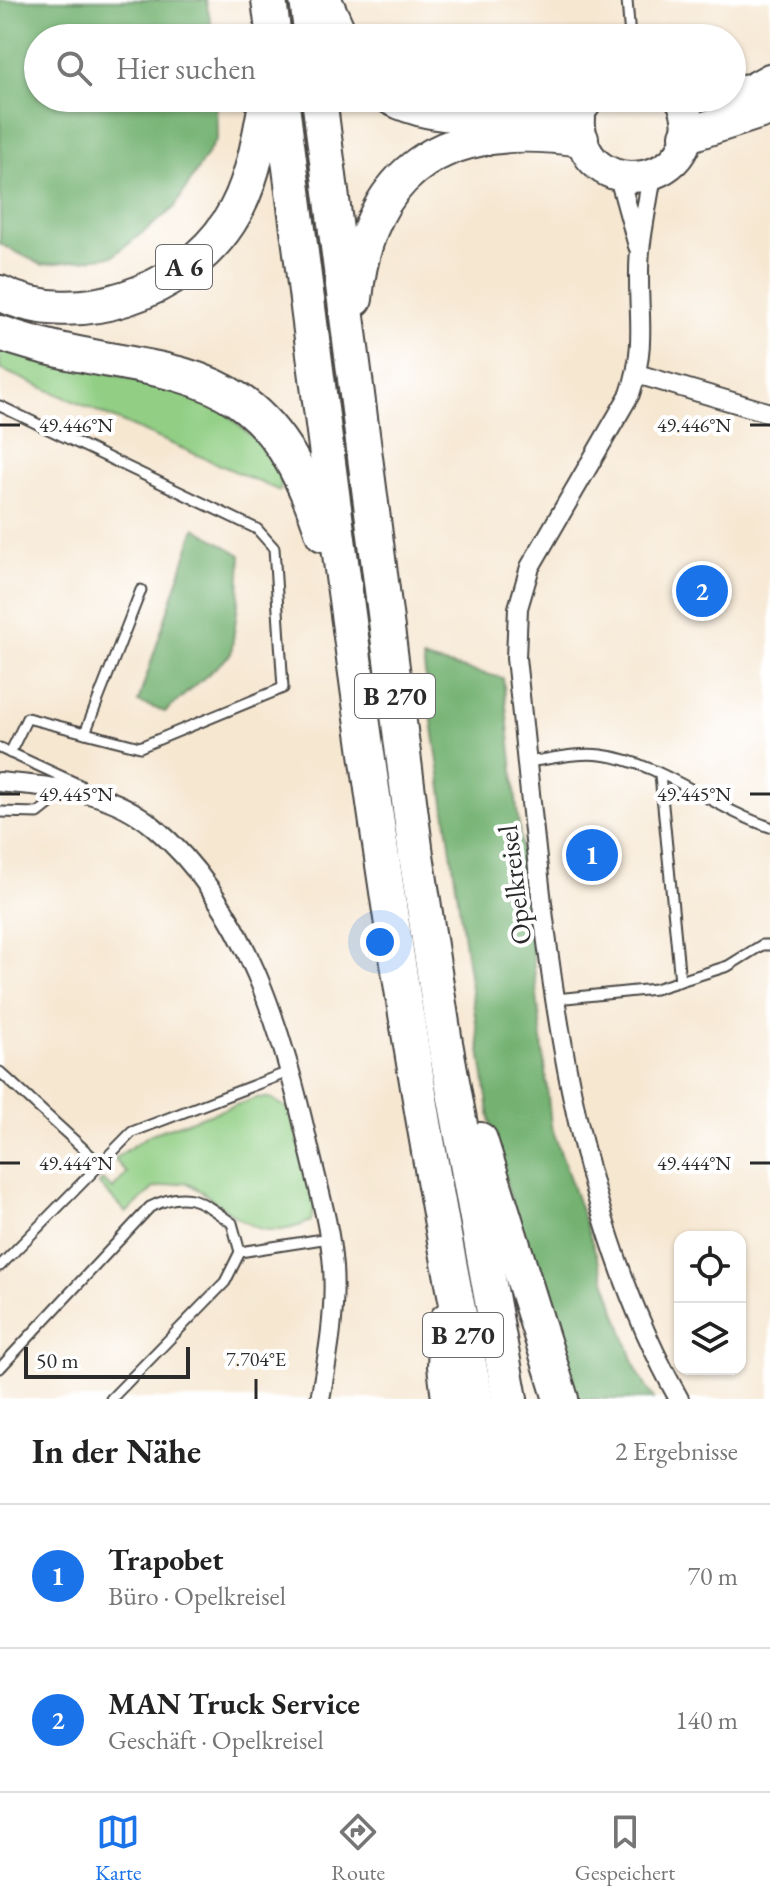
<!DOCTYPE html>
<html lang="de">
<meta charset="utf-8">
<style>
:root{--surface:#fff;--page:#f2f2f2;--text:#222;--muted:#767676;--line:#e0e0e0;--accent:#1a73e8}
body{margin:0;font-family:"EB Garamond",serif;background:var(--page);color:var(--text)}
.controls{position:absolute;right:24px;bottom:24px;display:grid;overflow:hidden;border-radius:16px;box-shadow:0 2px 6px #0004}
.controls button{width:72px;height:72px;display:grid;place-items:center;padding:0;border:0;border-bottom:2px solid var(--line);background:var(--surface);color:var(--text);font:40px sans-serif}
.scale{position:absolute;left:24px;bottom:20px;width:166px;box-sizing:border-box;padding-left:8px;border:4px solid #2b2b2b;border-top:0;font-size:22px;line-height:28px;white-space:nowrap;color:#2b2b2b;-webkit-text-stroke:6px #fff;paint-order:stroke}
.you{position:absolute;left:380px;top:942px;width:28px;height:28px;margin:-20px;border:6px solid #fff;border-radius:50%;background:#1a73e8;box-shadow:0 0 0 12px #1a73e833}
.badge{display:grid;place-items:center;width:52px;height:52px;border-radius:50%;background:var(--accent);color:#fff;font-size:26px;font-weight:700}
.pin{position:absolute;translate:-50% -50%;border:4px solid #fff;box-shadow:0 2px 8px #0006}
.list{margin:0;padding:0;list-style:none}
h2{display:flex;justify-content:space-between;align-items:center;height:104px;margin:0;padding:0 32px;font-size:34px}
h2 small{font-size:26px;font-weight:400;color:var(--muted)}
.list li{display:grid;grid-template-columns:52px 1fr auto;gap:24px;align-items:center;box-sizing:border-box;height:144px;padding:0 32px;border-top:2px solid var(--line)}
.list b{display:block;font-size:30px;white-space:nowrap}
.list p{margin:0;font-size:26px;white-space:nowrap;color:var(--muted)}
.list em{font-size:26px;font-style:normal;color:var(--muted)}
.icon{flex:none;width:44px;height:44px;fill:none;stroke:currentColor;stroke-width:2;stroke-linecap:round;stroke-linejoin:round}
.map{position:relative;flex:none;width:770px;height:1399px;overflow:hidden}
.search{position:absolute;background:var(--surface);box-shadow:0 2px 6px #0004;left:24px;right:24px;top:24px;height:88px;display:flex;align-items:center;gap:20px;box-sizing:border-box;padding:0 28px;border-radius:44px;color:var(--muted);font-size:30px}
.sheet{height:392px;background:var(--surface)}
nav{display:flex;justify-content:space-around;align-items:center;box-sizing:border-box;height:112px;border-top:2px solid var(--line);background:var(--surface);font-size:22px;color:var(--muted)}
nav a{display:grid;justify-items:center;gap:4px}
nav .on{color:var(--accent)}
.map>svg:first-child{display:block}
.green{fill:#92cf85;stroke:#5e7d58;stroke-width:2}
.forest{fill:#75b272;stroke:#506e4e;stroke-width:2}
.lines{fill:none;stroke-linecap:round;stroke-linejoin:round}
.lane-casing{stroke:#494744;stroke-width:13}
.street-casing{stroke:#494744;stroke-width:22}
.primary-casing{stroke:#494744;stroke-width:34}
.highway-casing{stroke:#494744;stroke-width:38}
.lane{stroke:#fff;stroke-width:9}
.street{stroke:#fff;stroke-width:18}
.primary{stroke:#fff;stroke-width:30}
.highway{stroke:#fff;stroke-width:34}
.ticks{fill:none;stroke:#2b2b2b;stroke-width:3}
.labels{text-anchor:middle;stroke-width:8;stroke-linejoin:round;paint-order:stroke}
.shield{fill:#fff;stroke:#6b6b6b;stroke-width:2}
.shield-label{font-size:26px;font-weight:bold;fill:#2b2b2b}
.street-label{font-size:28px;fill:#2b2b2b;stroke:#fff}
.ticks-label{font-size:20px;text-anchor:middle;fill:#2b2b2b;stroke:#fff;stroke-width:8;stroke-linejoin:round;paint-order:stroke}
</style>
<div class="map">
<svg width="770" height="1399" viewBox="0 0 770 1399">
<rect width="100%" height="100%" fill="#fff"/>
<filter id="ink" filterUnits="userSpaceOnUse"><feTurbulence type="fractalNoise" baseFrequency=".0125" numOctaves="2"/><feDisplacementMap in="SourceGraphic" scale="16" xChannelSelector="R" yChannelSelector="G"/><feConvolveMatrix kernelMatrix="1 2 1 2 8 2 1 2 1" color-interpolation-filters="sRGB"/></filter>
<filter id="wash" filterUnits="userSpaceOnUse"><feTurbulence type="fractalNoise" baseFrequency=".006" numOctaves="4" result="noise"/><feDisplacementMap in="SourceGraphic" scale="32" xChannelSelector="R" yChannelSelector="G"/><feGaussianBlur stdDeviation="1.8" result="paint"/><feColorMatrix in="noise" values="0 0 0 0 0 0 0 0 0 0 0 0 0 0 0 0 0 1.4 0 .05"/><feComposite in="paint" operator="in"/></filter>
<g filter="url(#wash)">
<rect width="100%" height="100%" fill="#f6e7d1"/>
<!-- green -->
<g class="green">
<path d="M0,343L213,401L284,466L280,491L0,369Z"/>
<path d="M257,1098H270L290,1110L315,1205L311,1221C251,1249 234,1208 186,1182L154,1188L126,1213L99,1184L102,1180L113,1189L127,1173L114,1159L151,1134Z"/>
</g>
<!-- forest -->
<g class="forest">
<path d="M0,0H206L214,38H38V98H216L217,138L174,208L113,256L42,265L0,244Z"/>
<path d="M195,528L241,555L239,597L231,654L165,712L138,702Z"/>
<path d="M423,659L503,678L551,1125L637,1371L654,1399H576L494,1146Z"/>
</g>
</g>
<g filter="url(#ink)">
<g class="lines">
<!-- lane casing -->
<g class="lane-casing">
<g id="lane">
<path d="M627,0L630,38"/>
<path d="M0,406L257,529L274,548L283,688L140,747L27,718L10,753"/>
<path d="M85,733L141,590"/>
<path d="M0,748L80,785"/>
<path d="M528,762C551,759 578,752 601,755C661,762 712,808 770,827"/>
<path d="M660,775L680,981"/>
<path d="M0,812L38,813L67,790"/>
<path d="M556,999L655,989L728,966L762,945H770"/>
<path d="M0,1072L100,1164"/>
<path d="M240,1252L329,1238"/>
<path d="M0,1266L132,1132L291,1071"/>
<path d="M0,1368L150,1207C188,1188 200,1201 232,1223L240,1252L225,1282L111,1399"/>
</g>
</g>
<!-- street casing -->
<g class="street-casing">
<g id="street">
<path d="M652,175C648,200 643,225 640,250C635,304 649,339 630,394L530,567L518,608L516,658C543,903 556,1181 679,1399"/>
<path d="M619,177L638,246"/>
<path d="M637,374L770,413"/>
<path d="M0,782C56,788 108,788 154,827C247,906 283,1034 309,1148C318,1187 330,1226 333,1267C336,1310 328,1356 320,1399"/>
</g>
</g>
<!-- primary casing -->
<g class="primary-casing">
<path id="primary" d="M580,116C574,211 720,187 681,98"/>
</g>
<!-- highway casing -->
<g class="highway-casing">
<g id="highway">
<path d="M269,0L274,38"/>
<path d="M307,0L312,38"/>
<path d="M324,0L341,38"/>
<path d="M732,93L752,91L770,81"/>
<path d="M281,98C338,533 387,969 476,1399"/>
<path d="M319,98L416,855L445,1043L510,1399"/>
<path d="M392,98C450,127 522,112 583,104"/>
<path d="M682,98H685"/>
<path d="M687,135L770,108"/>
<path d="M0,293C76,331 184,292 229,222C253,185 259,140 267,98"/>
<path d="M355,299C368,161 453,120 581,139"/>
<path d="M0,333C157,388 259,335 323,534"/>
<path d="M480,1140L561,1399"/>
<path d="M447,1320L445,1366L449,1399"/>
</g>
</g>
<!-- lane -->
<use href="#lane" class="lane"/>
<!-- street -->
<use href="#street" class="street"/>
<!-- primary -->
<use href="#primary" class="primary"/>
<!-- highway -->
<use href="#highway" class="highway"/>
</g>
</g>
<!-- ticks -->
<path class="ticks" d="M0,425H20M750,425H770M0,794H20M750,794H770M0,1163H20M750,1163H770M256,1379V1399"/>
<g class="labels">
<!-- shield labels -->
<g class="shield">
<rect x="156" y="245" width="56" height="44" rx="6"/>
<rect x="355" y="674" width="80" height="44" rx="6"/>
<rect x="423" y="1313" width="80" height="44" rx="6"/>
</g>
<g class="shield-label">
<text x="184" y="276">A 6</text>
<text x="395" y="705">B 270</text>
<text x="463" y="1344">B 270</text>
</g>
<!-- street labels -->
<g class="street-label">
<text transform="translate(514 885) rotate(-97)" y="10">Opelkreisel</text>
</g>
</g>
<g class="ticks-label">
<text x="76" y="432">49.446°N</text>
<text x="694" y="432">49.446°N</text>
<text x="76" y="801">49.445°N</text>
<text x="694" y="801">49.445°N</text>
<text x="76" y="1170">49.444°N</text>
<text x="694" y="1170">49.444°N</text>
<text x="256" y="1366">7.704°E</text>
</g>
</svg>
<div class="controls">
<button><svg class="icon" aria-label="locate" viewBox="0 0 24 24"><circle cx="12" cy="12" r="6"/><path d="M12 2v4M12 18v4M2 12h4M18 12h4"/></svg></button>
<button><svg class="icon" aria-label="layers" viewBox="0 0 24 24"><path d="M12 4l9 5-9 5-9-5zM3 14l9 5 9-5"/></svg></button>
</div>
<div class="scale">50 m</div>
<div class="you"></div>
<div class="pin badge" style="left:592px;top:855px">1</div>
<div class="pin badge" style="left:702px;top:591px">2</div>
<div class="search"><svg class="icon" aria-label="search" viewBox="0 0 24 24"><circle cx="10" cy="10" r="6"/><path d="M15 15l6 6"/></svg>Hier suchen</div>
</div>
<section class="sheet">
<h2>In der Nähe<small>2 Ergebnisse</small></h2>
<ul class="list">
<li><span class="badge">1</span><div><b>Trapobet</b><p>Büro · Opelkreisel</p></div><em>70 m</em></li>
<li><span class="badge">2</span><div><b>MAN Truck Service</b><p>Geschäft · Opelkreisel</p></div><em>140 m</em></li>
</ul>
</section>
<nav>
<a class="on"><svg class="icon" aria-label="map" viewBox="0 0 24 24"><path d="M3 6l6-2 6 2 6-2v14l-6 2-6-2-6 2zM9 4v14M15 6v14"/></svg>Karte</a>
<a><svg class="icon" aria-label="directions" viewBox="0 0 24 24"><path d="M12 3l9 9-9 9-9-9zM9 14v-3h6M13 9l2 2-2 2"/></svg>Route</a>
<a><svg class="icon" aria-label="saved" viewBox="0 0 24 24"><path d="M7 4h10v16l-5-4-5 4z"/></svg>Gespeichert</a>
</nav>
